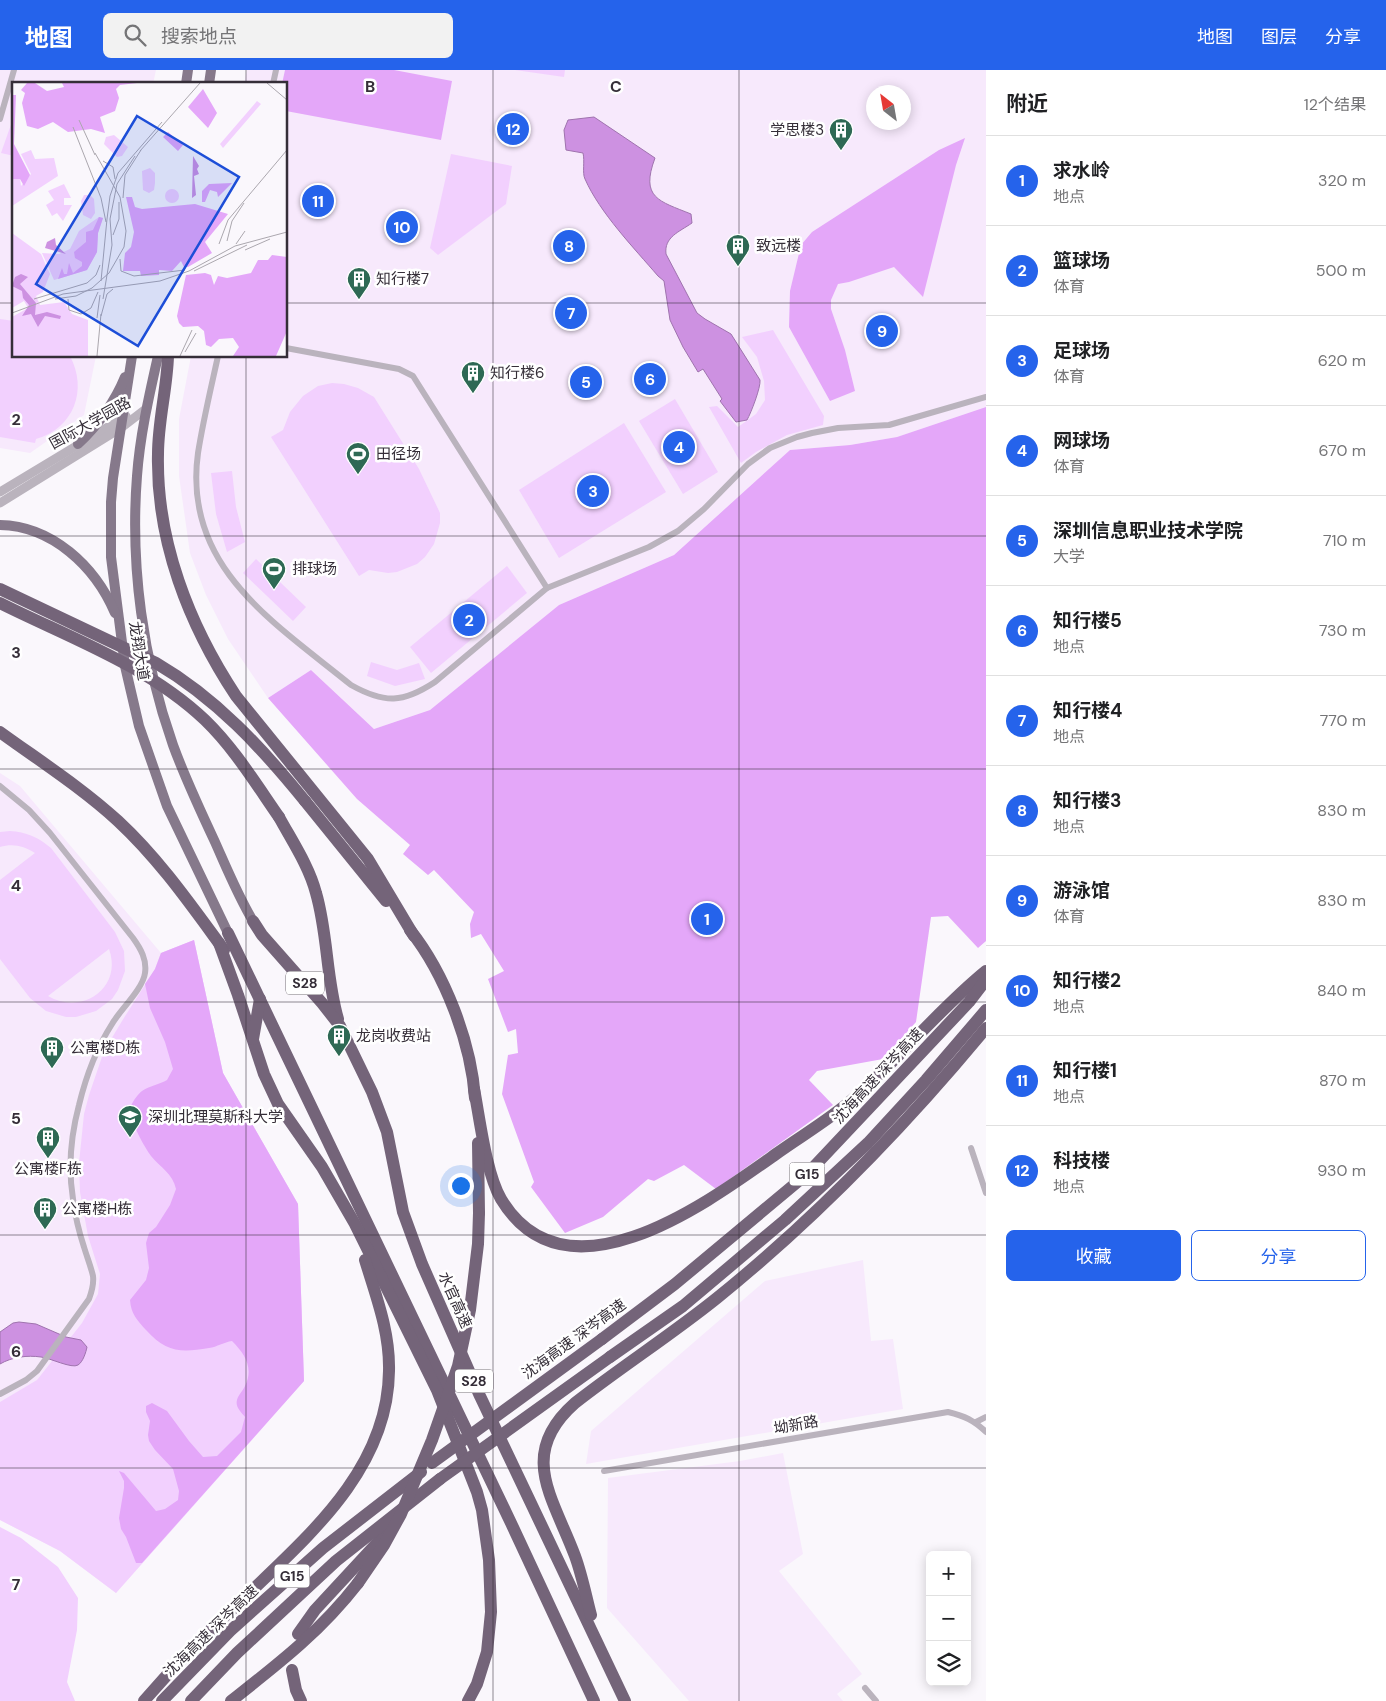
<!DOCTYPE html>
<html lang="zh">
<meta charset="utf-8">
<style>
:root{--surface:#fff;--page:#f2f2f2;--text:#202124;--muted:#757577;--line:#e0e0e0;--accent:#2563eb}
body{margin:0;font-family:"DM Sans","Noto Sans SC",sans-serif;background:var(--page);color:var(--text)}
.controls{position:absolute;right:15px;bottom:15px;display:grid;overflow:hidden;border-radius:8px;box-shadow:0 2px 12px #0003}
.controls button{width:45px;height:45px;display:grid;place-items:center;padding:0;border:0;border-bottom:1px solid var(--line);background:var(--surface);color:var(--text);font:25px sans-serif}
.compass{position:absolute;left:866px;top:15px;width:45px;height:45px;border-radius:50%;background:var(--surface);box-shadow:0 2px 12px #0003;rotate:329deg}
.you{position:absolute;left:460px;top:1115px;width:18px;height:18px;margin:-12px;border:4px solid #fff;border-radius:50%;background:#1a73e8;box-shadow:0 0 0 8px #1a73e833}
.badge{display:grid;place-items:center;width:32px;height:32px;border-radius:50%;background:var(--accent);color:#fff;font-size:16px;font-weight:700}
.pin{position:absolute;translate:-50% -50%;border:2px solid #fff;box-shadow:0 1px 5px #0006}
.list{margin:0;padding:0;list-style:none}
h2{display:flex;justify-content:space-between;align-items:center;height:65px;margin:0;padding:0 20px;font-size:21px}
h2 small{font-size:16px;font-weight:400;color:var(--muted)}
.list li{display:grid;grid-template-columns:32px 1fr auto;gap:15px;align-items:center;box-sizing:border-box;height:90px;padding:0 20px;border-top:1px solid var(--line)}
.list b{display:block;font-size:19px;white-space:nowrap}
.list p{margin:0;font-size:16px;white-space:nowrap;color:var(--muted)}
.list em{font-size:16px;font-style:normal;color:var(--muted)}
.actions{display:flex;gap:10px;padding:15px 20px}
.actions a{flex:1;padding:11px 0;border:1px solid var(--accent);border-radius:8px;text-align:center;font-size:18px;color:var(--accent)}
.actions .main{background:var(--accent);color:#fff}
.icon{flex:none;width:28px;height:28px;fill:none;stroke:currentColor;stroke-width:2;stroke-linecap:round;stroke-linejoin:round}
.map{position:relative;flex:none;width:986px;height:1631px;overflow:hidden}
header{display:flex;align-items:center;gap:30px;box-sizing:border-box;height:70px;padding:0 25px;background:var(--accent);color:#fff}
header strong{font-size:24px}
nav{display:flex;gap:28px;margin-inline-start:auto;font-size:18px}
.search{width:350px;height:45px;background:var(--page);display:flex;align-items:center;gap:12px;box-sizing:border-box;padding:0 18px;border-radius:8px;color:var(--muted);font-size:19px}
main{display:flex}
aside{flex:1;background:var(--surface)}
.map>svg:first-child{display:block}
.built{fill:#f7e9fc;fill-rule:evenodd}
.green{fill:#f2d0fe;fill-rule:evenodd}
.forest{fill:#e4a7f9}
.water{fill:#cd91e1;stroke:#9f73ae}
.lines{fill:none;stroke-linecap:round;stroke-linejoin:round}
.minor{stroke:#bab3bd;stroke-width:6}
.tertiary{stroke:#bab3bd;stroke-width:9}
.primary{stroke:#86798b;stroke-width:10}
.motorway{stroke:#746479;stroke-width:12}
.motorway-bridge{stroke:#746479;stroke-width:12}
.grid{fill:none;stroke:#352e38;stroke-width:1;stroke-opacity:0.55}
.labels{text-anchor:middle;stroke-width:5;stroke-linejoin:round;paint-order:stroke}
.shield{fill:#fff;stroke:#726d74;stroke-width:1}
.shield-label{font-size:14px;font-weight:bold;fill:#352e38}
.poi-label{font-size:15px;fill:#352e38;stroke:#fff;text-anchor:start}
.street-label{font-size:15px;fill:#352e38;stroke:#fff}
.inset-road{fill:none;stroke:#aba7ae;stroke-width:1}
.view{fill:#1d4ed8;fill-opacity:0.15;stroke:#1d4ed8;stroke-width:2.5}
.inset-edge{fill:none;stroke:#352e38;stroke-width:2.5}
.grid-label{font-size:16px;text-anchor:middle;font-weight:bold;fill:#352e38;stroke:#fff;stroke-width:5;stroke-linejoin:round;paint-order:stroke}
</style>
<header>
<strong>地图</strong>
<div class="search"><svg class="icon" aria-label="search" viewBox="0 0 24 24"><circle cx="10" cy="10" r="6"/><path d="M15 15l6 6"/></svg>搜索地点</div>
<nav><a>地图</a><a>图层</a><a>分享</a></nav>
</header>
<main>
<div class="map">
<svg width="986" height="1631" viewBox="0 0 986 1631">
<rect width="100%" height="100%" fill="#faf7fc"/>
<!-- built -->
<g class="built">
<path d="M0,0H156L153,14H14V286H96L84,345L30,383L0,378Z"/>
<path d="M247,0H986V337L897,367L850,375L790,380L674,485L559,535L430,640L374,659L311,600L268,628L228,569L206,525L190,483L179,406V349L191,286H286V14H244ZM874,22H904V52H874Z"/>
<path d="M0,703L20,716L161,883L194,870L223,1003L298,1134L304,1311L116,1523L60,1481L0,1450Z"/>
<path d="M863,1190L871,1271L893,1269L903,1339L586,1394L591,1361L765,1211Z"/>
<path d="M783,1383L803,1484L779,1501L862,1604L837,1624L843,1631H689L607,1538L608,1408L740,1391Z"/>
</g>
<!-- green -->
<g class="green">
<path d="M515,0H565L564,7Z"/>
<path d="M14,46V86L1,83Z"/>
<path d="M451,84L512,96L506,134L438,185L430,178Z"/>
<path d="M0,249L14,251V286H70C88,320 74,358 36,369L35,373L0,367Z"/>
<path d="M773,260L824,346L823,355L787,365L756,382L741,393L709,337L717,336L738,357L756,344L765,330L764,311L757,287L742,267Z"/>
<path d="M332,313L344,314L358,318L374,327L419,399L440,443V453L434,474L425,487L417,494L397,502L388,503L369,500L359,506L271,367L283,360L290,342L303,326L318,316Z"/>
<path d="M675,329L718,402L683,424L639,351Z"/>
<path d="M624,353L666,422L559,488L519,420Z"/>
<path d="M232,401L236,437L245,472L227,482L216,444L211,403Z"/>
<path d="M256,489L306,537L293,551L243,503Z"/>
<path d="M507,496L527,523L431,603L410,577Z"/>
<path d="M371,592L397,600L419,593L425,609L395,616L367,606Z"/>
<path d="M10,761C26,762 38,767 51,778L115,862L124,881L125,901L118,920L112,929L96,941L76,947H66L46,941L30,928L0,889V810L35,783C24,776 13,773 0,777V762ZM109,879C123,918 82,946 48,926Z"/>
<path d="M194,870L223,1003L298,1134L304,1311L116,1523L60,1481L0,1450V1332L37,1310L82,1253L98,1224L100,1204L88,1166L80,1122L79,1093L84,1044L89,1025L104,981L122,951L155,899L161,883Z"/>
<path d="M0,1457L21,1468L58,1497L78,1528L77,1560L67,1612L75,1631H0Z"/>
</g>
<!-- forest -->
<g class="forest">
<path d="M285,0H394L452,11L441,70L286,41V14H282Z"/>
<path d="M965,68L956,95L923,227L894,197L849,212L838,214L831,230V239L845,280L855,321L830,331L789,257L790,221L801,175L812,162L939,80Z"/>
<path d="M986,337V871L978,878L948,846L931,847L916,952L883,989L817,1001L809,1010L833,1035L716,1119L684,1095L654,1111L648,1109L603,1147L565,1163L531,1117L534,1112L502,1024L508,985L518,983L516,959L508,962L488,909L504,901L481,864L471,868L470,854L474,842L434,800L428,805L403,784L410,775L357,729L268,628L311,600L374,659L430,640L559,535L674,485L790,380L850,375L897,367Z"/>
<path d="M194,870L223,1003L298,1134L304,1311L142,1493H136L126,1467L121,1459L119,1448L124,1418V1411L119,1401L124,1403L156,1441L165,1439L178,1430L179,1421L173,1399L155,1380L149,1371L148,1365L150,1351L146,1342V1336L152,1333L167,1341L189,1371L203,1387L217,1386L241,1362L245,1347C241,1342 235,1337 237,1330C238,1325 243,1321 245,1316C254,1298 245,1284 232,1271C224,1272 217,1277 209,1278C180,1283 166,1282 146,1260C137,1250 131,1244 130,1230L146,1210L149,1198L146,1173L149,1163L156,1157L170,1135L176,1119C173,1104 160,1097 151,1086C144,1076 128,1049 131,1036C133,1031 138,1024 142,1021C149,1016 160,1014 167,1010L173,999L165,972L150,938L145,914L155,899L161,883Z"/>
</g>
<!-- water -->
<g class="water">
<path d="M594,47L655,88C640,128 659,131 691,144L692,153C679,162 664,167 666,184L697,243L705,249L731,264L760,310C761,317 751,343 747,350L736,352L720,331L722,329L703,299L698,302L683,277L670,250L664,211L658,206C634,178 600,143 585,109C582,103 585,91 583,83L566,80L564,60L568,50Z"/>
<path d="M19,1252L36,1254L66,1267L81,1270L87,1277C86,1282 83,1292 78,1295C72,1299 50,1288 41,1287C27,1285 12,1287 0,1294V1262L13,1253Z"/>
</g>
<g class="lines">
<!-- minor -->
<g class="minor">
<path d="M273,14L276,0"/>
<path d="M0,49L14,0"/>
<path d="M286,278L399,299L413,306L547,518"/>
<path d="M218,286C211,318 203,351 198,383C182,497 275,553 351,615C385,634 403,633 435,612L547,518L649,477L678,461L704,439L748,394L770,378L797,367L812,363L838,358L889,355L986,327"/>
<path d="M0,716L29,740L50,763L133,868C141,879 147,890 145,903C143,919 120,940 112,954C96,979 86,1006 79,1035C71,1065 68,1098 73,1129C75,1145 79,1162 84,1177C87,1187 91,1197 93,1206C94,1214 92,1221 89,1229L37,1301L26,1310L0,1324"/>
<path d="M971,1078L986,1123"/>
<path d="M976,1352L986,1347"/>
<path d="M604,1401L948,1342C964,1346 974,1350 986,1362"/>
<path d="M865,1618L876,1631"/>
</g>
<!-- tertiary -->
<g class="tertiary">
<path d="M0,422L126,346"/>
<path d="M0,433L121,358L147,338"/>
</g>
<!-- primary -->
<g class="primary">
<path d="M186,14L188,0"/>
<path d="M209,14L211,0"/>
<path d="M132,286L113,408L111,432V487L125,596L139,656L167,736L228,863"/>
<path d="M158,286C149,326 140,365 137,406C130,496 143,590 173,675C185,708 200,740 215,772C227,799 238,826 253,851"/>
<path d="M78,374C99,354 114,334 125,307"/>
<path d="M0,455C52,456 95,496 115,543"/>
</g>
<!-- motorway -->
<g class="motorway">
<path d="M168,286C167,319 158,351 158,384C156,471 189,555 236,626L368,789L414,866"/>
<path d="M0,662C40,691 82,718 118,751C159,789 191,835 224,880"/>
<path d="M305,731L386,831"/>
<path d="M279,747C292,771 309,796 316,823C328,864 326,908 338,949"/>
<path d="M253,851L262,865L322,933L340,956L372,1022L387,1062L403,1142L422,1194L480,1326L625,1631"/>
<path d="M410,860C445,904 471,972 475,1028"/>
<path d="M228,863L511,1453L594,1631"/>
<path d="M219,873L238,925L264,1004L278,1034L322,1097L355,1154L437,1320L477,1422L482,1440L489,1490L491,1542L487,1582L477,1614L468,1631"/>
<path d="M253,969L260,929"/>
<path d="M474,1019C480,1050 486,1103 501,1129C566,1237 707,1133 776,1084C801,1066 829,1050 853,1029C899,989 938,940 986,901"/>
<path d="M478,1073L479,1143"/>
<path d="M602,1269L675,1214L807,1104L969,932L986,910"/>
<path d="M610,1287L683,1236L785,1150L868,1073L926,1010L986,940"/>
<path d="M591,1545C586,1526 582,1505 575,1486C553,1427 517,1384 575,1333C621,1297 671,1265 717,1228C816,1148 905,1056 986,958"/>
<path d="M298,1564L315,1540L390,1459"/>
<path d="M292,1600L296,1620L301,1631"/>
<path d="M144,1631C175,1595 207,1562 242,1530C307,1467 388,1400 389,1301C390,1262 376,1226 365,1190"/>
<path d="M162,1631L230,1561L323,1478L421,1402"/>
<path d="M191,1631L237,1583L336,1491L440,1409"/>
<path d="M231,1631C278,1594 320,1562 358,1513"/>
</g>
<!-- motorway-bridge -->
<g class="motorway-bridge">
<path d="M0,519L156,593C216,628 262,678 305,731"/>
<path d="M0,533C70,568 147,595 205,650C234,678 256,714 279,747"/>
<path d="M432,1393L602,1269"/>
<path d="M440,1409L610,1287"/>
<path d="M358,1513L384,1475L401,1444L432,1370L458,1296L470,1240L478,1174L479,1143"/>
</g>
</g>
<!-- grid -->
<path class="grid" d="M246,0V14M493,0V1631M739,0V1631M0,233H14M286,233H986M246,286V1631M0,466H986M0,699H986M0,932H986M0,1165H986M0,1398H986"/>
<!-- icons -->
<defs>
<g id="building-pin" transform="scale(1.25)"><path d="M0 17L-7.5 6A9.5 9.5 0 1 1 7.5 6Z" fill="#2e6954" stroke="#fff"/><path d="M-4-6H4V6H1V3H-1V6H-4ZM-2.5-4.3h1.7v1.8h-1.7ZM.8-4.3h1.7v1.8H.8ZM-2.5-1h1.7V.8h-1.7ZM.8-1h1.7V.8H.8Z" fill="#fff"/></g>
<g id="stadium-pin" transform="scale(1.25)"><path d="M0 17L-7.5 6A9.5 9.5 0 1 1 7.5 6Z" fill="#2e6954" stroke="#fff"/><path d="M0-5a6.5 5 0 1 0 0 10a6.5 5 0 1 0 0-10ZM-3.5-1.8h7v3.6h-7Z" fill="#fff"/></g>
<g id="university-pin" transform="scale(1.25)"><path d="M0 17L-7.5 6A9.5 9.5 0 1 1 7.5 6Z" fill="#2e6954" stroke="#fff"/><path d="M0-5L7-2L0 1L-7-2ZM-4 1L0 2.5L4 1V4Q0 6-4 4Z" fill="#fff"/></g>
</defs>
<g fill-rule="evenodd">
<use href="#building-pin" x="841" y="60"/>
<use href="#building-pin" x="738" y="176"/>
<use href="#building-pin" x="359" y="209"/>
<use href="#building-pin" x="473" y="303"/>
<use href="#stadium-pin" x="358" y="384"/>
<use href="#stadium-pin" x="274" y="499"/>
<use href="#building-pin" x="339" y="966"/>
<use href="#building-pin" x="52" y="978"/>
<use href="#university-pin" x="130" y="1047"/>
<use href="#building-pin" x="48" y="1068"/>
<use href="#building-pin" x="45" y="1139"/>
</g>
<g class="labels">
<!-- shield labels -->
<g class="shield">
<rect x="286" y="901.5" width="38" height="23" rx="4"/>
<rect x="789.5" y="1092.5" width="35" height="23" rx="4"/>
<rect x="455" y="1299.5" width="38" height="23" rx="4"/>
<rect x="274.5" y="1494.5" width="35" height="23" rx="4"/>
</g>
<g class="shield-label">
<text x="305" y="918">S28</text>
<text x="807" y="1109">G15</text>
<text x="474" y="1316">S28</text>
<text x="292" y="1511">G15</text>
</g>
<!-- poi labels -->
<g class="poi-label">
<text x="824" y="65" text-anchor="end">学思楼3</text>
<text x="756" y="181">致远楼</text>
<text x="376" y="214">知行楼7</text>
<text x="490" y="308">知行楼6</text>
<text x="376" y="389">田径场</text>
<text x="292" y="504">排球场</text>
<text x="356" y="971">龙岗收费站</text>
<text x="70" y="983">公寓楼D栋</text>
<text x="148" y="1052">深圳北理莫斯科大学</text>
<text x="48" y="1104" text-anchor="middle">公寓楼F栋</text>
<text x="62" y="1144">公寓楼H栋</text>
</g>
<!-- street labels -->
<g class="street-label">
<text transform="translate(90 353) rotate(-29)" y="5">国际大学园路</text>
<text transform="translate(139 581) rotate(81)" y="5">龙翔大道</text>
<text transform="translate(878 1006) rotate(-47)" y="5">沈海高速 深岑高速</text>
<text transform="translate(455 1230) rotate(66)" y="5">水官高速</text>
<text transform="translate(574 1269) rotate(-36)" y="5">沈海高速 深岑高速</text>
<text transform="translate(796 1355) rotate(-10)" y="5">坳新路</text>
<text transform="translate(211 1561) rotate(-44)" y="5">沈海高速 深岑高速</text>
</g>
</g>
<!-- overview -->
<g transform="translate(12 12)">
<rect width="275" height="275" fill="#faf7fc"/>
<path d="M245,19L249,22L211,66L208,62ZM102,53L116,65L110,74L105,75L92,62L94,55ZM19,68L23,77L42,76L46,94L0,124V97H8L9,104L19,92L9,72ZM138,86L143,91V101L142,108L137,111L131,108L130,89ZM52,102L59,116H52V123H60L51,139L45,131L40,134L34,123L42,118L36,109ZM153 114a7 7 0 1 1 14 0a7 7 0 1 1-14 0ZM72,113H78L82,117L83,131L79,137L71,133L69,119ZM87,135L91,136L86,151L85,170L75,188L42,198L30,171L47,172L58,167L67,149ZM0,151L29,172L38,192L31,210L24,214L28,223L52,220L60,232L76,238V274H0V235L16,226L12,219L0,226Z" fill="#f2d0fe"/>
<path d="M15,1H23L35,9L52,5L50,1H125L108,3L104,7L107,16L103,29L88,35L93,51L79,47L56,50L41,40L26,47L15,44L10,21L13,11L9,8ZM191,7L205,31L196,46L176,25ZM0,13H4L2,62L18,93L12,104L8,97H0ZM156,50L171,63L166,69L151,55ZM220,101L206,115L205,110L198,108L193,120H190V109L197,102ZM114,115H120L123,125L130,127L183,122L216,132L193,160L200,171L176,185H172L169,179L160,189L147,188V193L129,194L128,189H111L113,171L119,165L122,150ZM87,135L91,136L86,151L85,170L75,188L46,197L50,186L52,192H55L57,181L61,191L70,184V180L63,176L62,170L74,160V150L81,148ZM260,173L275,175V249L264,274H221L227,265L221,256L207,257L199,265L194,263L192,249L186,244L171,245L167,241L165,234L174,193L193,191L199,193L202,203L206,194L215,196L239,191L246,178H256Z" fill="#e4a7f9"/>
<path d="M181,74L187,84L185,87L187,92L182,94L184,113L180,116ZM43,156L44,163L54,172L33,166L35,160ZM9,192L16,195L8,202L24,221L23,233L35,230L49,234L48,237L33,234L26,245L19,232L10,234L17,223L11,216L10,209L0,204L3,195Z" fill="#cd91e1"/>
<path class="inset-road" d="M255,1L275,18M67,38L83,73M61,45L89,116L94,140M128,69L188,1M91,79L101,85L103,97M111,116L113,93L129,68M95,137L98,114L106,91L150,40M98,137L105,102L123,74M101,153L107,137V120M215,159L220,139L232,121M207,162L216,138L275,68M224,162L233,149M233,168L258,157M108,177L109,189L122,194L173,188M182,189L235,163M89,199L95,137M22,217L75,201L84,193L88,183M43,217L64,214L80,206L97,191L112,165L114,149L108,115L83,71M56,217L57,228L69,232L79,226L86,210M91,217L100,163L98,137M0,231L51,212L148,199L177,189L223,164L275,150M89,234L95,212L101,207M85,236L88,213M173,270L184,251M85,274L89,232M168,274L180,248"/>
<path class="view" d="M125,34L227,95L126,264L24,202Z"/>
<rect width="275" height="275" class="inset-edge"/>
</g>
<g class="grid-label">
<text x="370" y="22">B</text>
<text x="616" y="22">C</text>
<text x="16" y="355">2</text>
<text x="16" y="588">3</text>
<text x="16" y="821">4</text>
<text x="16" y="1054">5</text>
<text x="16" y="1287">6</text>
<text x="16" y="1520">7</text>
</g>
</svg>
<div class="controls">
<button>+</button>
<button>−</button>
<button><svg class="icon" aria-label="layers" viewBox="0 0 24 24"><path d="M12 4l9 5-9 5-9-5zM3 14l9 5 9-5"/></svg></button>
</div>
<svg class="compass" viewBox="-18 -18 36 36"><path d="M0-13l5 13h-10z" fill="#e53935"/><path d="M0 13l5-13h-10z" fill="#757577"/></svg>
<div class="you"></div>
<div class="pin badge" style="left:707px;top:849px">1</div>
<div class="pin badge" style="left:469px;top:550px">2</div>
<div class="pin badge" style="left:593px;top:421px">3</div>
<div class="pin badge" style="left:679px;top:377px">4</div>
<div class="pin badge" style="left:586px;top:312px">5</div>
<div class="pin badge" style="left:650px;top:309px">6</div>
<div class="pin badge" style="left:571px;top:243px">7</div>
<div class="pin badge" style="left:569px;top:176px">8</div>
<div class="pin badge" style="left:882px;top:261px">9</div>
<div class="pin badge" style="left:402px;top:157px">10</div>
<div class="pin badge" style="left:318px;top:131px">11</div>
<div class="pin badge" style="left:513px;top:59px">12</div>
</div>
<aside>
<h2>附近<small>12个结果</small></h2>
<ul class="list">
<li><span class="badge">1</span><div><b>求水岭</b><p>地点</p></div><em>320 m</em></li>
<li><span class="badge">2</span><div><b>篮球场</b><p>体育</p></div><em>500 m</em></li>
<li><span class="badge">3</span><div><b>足球场</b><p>体育</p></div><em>620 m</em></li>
<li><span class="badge">4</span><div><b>网球场</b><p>体育</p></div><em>670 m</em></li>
<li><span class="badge">5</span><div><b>深圳信息职业技术学院</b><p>大学</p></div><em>710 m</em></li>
<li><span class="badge">6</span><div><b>知行楼5</b><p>地点</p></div><em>730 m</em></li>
<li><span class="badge">7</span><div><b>知行楼4</b><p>地点</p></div><em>770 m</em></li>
<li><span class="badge">8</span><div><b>知行楼3</b><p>地点</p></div><em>830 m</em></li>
<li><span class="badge">9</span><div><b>游泳馆</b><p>体育</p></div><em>830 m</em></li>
<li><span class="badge">10</span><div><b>知行楼2</b><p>地点</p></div><em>840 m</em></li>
<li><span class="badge">11</span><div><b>知行楼1</b><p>地点</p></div><em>870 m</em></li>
<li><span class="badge">12</span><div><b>科技楼</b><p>地点</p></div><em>930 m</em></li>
</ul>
<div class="actions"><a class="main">收藏</a><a>分享</a></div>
</aside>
</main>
